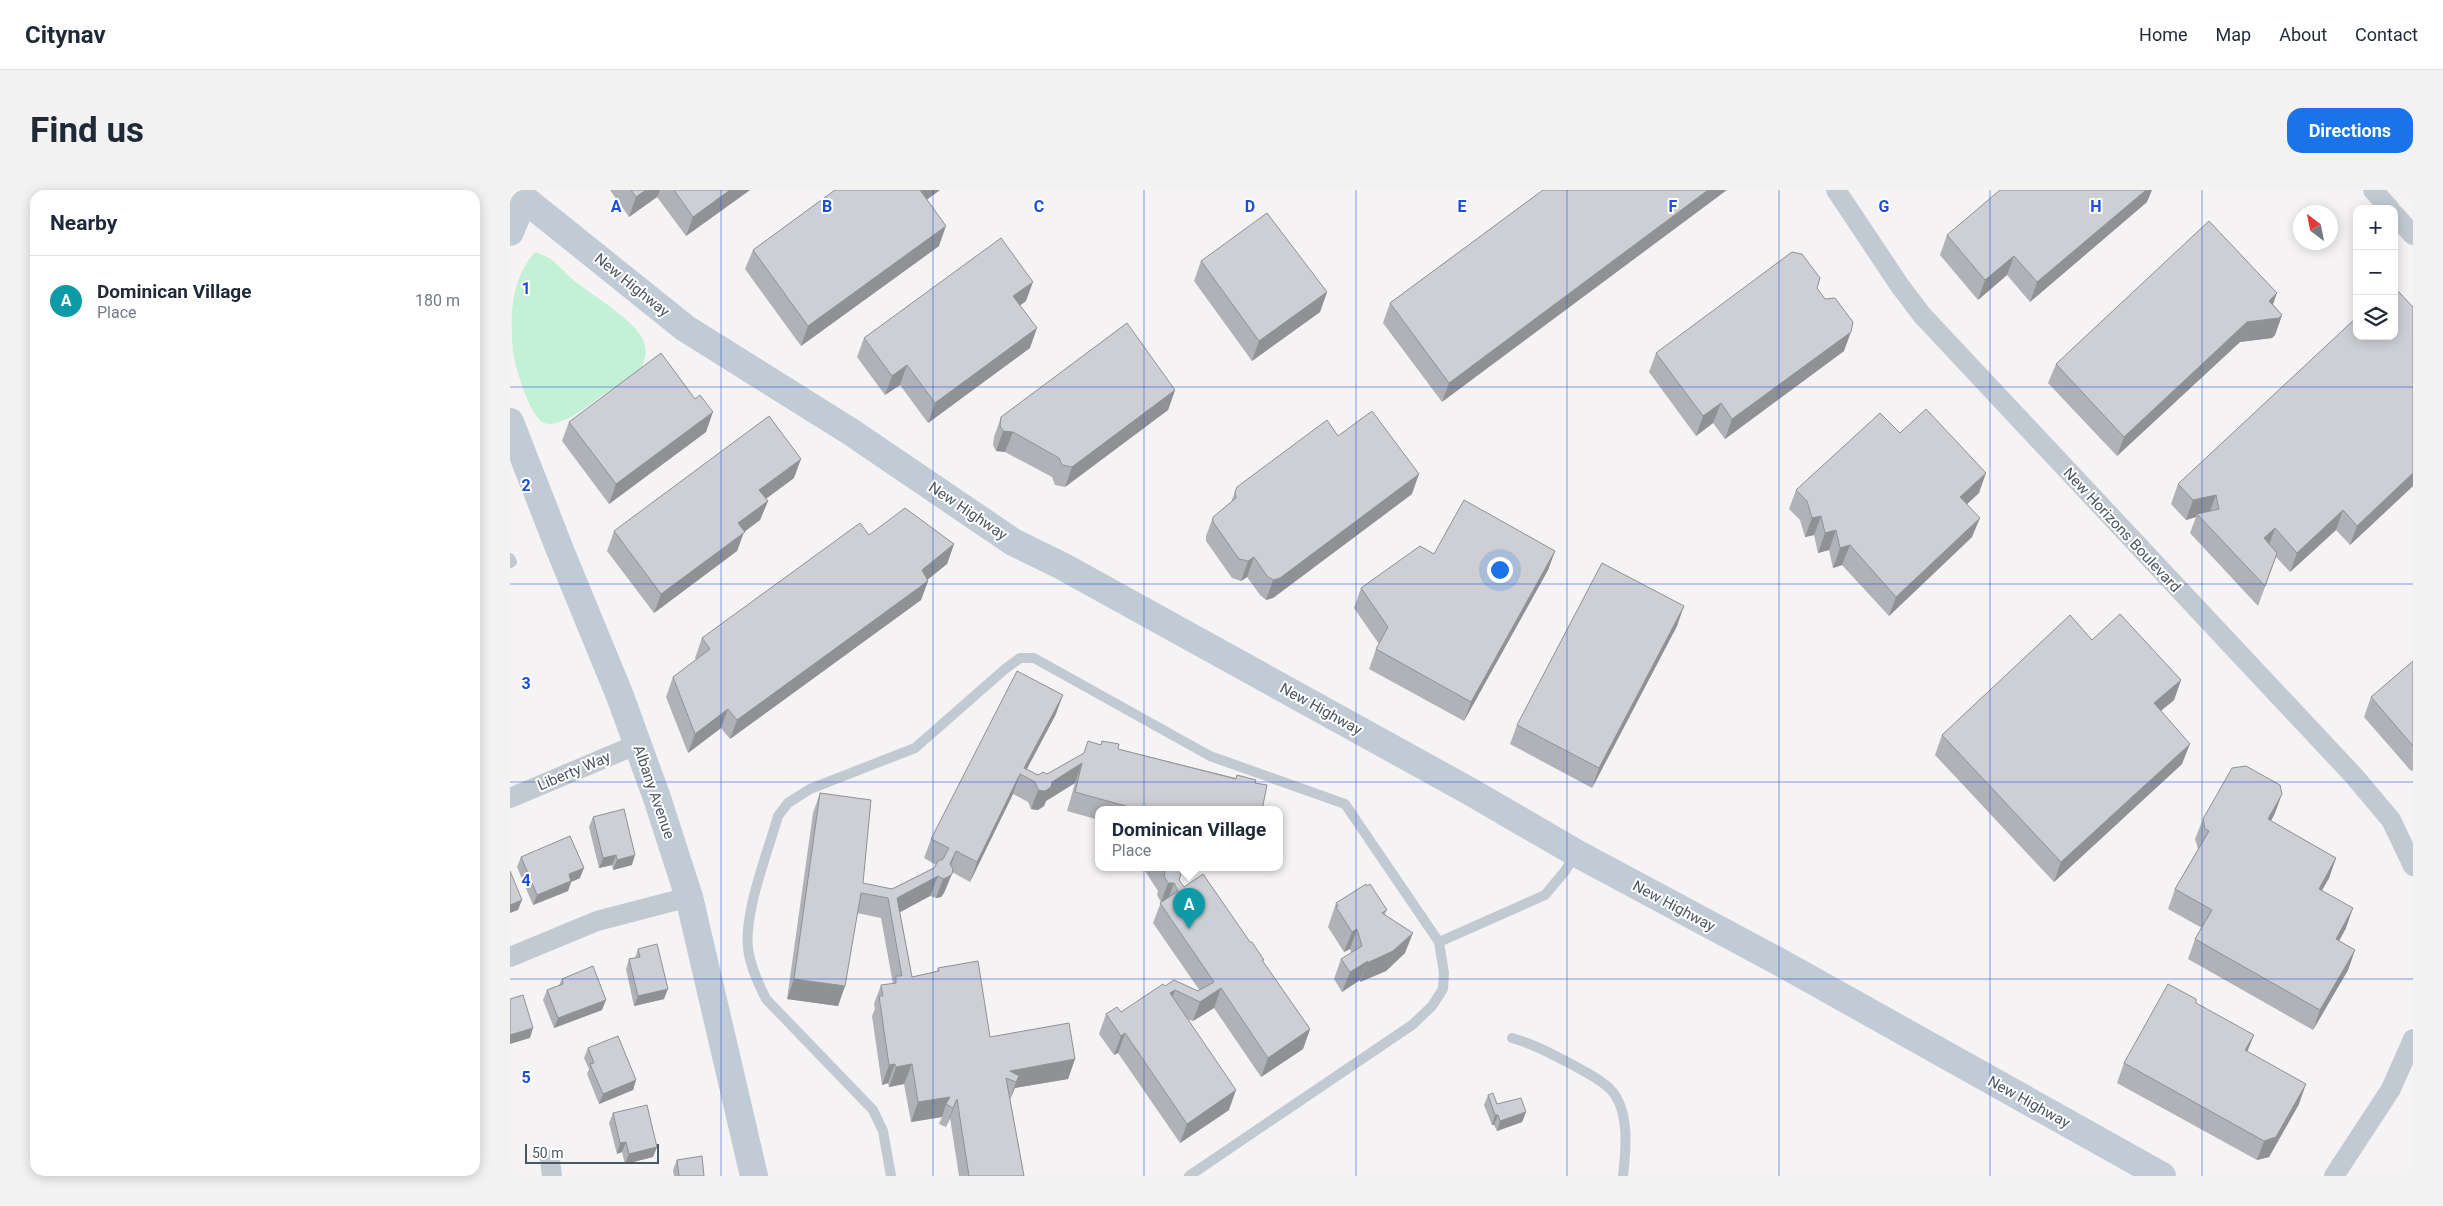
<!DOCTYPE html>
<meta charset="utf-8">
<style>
:root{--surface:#fff;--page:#f2f2f3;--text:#1f2937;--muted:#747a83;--line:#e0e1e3;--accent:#1a73e8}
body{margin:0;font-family:Roboto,sans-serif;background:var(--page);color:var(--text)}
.controls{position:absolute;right:15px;top:15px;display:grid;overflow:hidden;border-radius:10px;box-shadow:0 2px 12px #0003}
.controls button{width:45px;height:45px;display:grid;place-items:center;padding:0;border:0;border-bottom:1px solid var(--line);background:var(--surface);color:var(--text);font:25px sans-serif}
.compass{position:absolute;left:1783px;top:15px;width:45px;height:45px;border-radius:50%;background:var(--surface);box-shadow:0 2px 12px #0003;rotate:328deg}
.scale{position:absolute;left:15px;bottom:12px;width:134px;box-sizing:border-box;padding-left:5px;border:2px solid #4a5661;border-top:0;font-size:14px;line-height:18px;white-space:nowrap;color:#4a5661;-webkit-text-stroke:4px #fff;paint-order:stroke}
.you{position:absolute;left:989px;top:379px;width:18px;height:18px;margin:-12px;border:4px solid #fff;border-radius:50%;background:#1a73e8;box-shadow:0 0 0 8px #1a73e833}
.badge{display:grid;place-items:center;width:32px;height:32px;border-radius:50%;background:var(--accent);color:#fff;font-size:16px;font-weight:700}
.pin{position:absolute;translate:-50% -41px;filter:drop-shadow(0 1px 2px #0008)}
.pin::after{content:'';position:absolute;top:26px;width:18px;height:15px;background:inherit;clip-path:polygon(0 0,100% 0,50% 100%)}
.popup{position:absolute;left:585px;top:616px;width:188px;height:65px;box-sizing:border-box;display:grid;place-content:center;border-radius:10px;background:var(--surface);filter:drop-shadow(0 1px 4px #0005);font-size:16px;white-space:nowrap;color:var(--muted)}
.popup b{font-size:19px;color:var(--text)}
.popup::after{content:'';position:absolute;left:50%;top:100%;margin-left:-10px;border:10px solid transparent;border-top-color:var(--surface)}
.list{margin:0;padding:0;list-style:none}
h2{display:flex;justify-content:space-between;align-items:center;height:65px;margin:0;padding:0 20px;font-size:21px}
h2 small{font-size:16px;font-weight:400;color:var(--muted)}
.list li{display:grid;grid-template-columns:32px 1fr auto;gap:15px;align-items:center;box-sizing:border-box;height:90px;padding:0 20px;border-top:1px solid var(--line)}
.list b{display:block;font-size:19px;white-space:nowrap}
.list p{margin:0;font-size:16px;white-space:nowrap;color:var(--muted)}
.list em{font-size:16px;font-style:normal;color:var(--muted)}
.icon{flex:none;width:28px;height:28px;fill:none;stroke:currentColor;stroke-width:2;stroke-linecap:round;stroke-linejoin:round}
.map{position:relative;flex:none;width:1903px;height:986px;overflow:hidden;border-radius:15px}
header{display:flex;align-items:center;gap:30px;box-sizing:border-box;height:70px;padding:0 25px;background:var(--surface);border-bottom:1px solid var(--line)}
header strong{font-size:24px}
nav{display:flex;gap:28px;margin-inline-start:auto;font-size:18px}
.intro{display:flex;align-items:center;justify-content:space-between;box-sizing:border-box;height:120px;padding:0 30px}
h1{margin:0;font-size:35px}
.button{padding:12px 22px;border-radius:15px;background:var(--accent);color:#fff;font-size:18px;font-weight:700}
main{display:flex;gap:30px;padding:0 30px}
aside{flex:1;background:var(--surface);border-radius:15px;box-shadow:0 2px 12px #0003}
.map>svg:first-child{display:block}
.green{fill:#c3f1d5}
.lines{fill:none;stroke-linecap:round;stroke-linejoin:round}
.lane{stroke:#c1cad2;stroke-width:10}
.street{stroke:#c1cad2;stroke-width:20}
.secondary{stroke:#c1cbd6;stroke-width:28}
.wall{fill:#b0b2b7}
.shaded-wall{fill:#909195}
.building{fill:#cdcfd5;stroke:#909195}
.grid{fill:none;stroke:#1d4ed8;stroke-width:1;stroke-opacity:0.55}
.labels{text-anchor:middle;stroke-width:4;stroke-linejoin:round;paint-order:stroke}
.street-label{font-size:15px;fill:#4a5661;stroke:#fff}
.grid-label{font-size:16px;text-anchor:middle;font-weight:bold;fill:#1d4ed8;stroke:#fff;stroke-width:4;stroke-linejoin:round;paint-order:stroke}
</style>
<header>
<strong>Citynav</strong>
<nav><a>Home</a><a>Map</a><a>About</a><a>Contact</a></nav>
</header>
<div class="intro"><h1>Find us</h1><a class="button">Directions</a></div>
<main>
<aside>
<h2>Nearby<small></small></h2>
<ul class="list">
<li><span class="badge" style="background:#0f9aa8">A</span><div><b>Dominican Village</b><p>Place</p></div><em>180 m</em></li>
</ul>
</aside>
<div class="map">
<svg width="1903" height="986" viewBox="0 0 1903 986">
<rect width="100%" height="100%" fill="#f5f3f3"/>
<!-- green -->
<path class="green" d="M25,62C29,64 34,65 39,68C47,73 54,82 61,88C79,104 132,133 135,156C137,164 134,175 129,181C119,192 106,195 94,204C81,213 52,239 34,233C20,227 5,177 3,162C0,126 0,91 25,62Z"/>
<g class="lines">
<!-- lane -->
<g class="lane">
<path d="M0,368L2,372L0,373"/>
<path d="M929,752L1035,705L1055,681L1065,665"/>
<path d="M1002,848C1023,854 1040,863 1059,873C1072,880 1091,889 1101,900C1120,921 1116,960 1113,986"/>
<path d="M381,986L373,941L363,920L256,809C248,793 240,776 238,758C234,721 258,662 268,626L278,613L300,599L405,558L495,479L510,468H524L700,566L835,614L929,752L934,783L933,799L922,816L902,835L679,986"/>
</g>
<!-- street -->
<g class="street">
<path d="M1326,0L1390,96L1412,125L1844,586L1881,630L1903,676"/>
<path d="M1863,0L1880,19"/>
<path d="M1884,24L1903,45"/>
<path d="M0,608L128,554"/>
<path d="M0,767L87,731L179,707"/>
<path d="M40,970L42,986"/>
<path d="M1824,986L1881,899L1903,849"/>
</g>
<!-- secondary -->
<g class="secondary">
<path d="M3,0L175,138L341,242L503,352L552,376L961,602L1066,663L1275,775L1652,986"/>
<path d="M0,42L14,8"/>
<path d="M0,232L50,360L110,506L147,608L179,707L244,986"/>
</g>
</g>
<!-- wall -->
<g class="wall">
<path d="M100,0H240L176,46L147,7L119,27Z"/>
<path d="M325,0H430L417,9L429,56L291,156L235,79L243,60Z"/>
<path d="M1033,0L932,212L873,133L880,113Z"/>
<path d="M1637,12L1520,112L1497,85L1468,110L1430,65L1437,45Z"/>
<path d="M691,71L817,102L810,122L742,171L684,91Z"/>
<path d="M1307,98L1334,161L1215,249L1203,233L1186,246L1139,182L1146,163Z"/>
<path d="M516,111L510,115L520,158L418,233L390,195L375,205L347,167L354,148Z"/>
<path d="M1763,114L1772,125L1765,145L1762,148L1730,152L1607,266L1538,193L1546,174Z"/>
<path d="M1903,117V296L1840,355L1826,340L1780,382L1766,367L1748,416L1680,343L1686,327L1676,330L1661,314L1668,294Z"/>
<path d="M665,200L658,220L555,297L545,295L542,287L495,262L486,261L483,255L484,247L491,227Z"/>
<path d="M59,232L196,242L99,314L52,251Z"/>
<path d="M1390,243L1469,303L1457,314L1462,347L1379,426L1332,375L1323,378L1319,360L1308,363L1304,345L1295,347L1290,330L1279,319L1286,300Z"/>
<path d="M828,246L902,304L763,408L756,410L750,405L737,387L731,391L722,388L696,351V346L703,327L721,312L725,302Z"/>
<path d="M284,288L256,309L258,311L250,330L234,342L227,361L144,423L97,361L104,341Z"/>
<path d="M359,345L444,354L437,374L417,389L418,391L411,410L220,549L211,538L178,563L156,507L163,487L186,470L185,468L192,448Z"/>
<path d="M1045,361L1038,380L954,531L859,479L866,459L869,454L844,418L851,398L924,364Z"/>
<path d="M1167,436L1082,598L1000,554L1007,535Z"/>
<path d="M1582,450L1671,490L1664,510L1651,521L1672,574L1544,692L1425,565L1432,545Z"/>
<path d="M1903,471V580L1901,581L1854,527L1861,507Z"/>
<path d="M546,524L517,579L528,585L537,584L591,555L592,551L608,559L726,588L727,585L745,593L752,620H589V630L557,621L565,593L536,611L534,616L528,620L521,619L518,612L503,604L460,692L442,682L434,703L431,707L426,708L420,706L390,722L402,787L427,781L428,778L480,847L565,869L558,889L505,898L500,909L514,986H449L440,928L436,937L429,934L432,927L401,932L394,894L379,897L378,893L372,895L362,826L365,819L364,814L371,795L383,794L371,728L347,723L335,796L328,816L277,809L303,623L310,603L353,693L382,699L424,678L426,675L414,668L421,649Z"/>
<path d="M1765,623L1761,631L1826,668L1819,688L1812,700L1836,738L1829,751L1845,760L1838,780L1803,840L1678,769L1685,749L1692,738L1658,719L1665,699L1688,659L1685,649L1693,629Z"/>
<path d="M83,627L122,675L103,680L102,675L89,678L79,637Z"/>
<path d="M11,667L70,688L61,692L58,701L23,715L7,677Z"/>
<path d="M636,678H666L669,690L674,697L753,772L800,839L793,859L751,887L704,818L683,831L677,829L719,920L670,953L608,863L604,865L589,844L596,824L611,822L655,796L688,801H690L643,733L651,712L647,705L648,701L635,681Z"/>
<path d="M826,713L877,720L875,724L895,763L876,781L850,792V790L832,802L824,789L831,769L841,763L840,759L834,762L818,737Z"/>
<path d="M128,759L154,809L124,816L116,779L119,769L125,768Z"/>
<path d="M52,789L92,820L44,838L33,810L37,800L49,795Z"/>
<path d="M1686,813L1737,862L1789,914L1759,967L1747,970L1607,893L1614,873Z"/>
<path d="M78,858L126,890L123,900L89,914L77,884L79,879L74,868Z"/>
<path d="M978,905L987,914L1016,922L1012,932L987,941L984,935H982L974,915Z"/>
<path d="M103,923L147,957L143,967L115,974L112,962L107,964L99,933Z"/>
<path d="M167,970L194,986H164L163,980Z"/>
</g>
<!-- shaded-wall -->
<g class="shaded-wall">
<path d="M136,0H150L147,7L119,27L126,7Z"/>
<path d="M220,0H240L176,46L183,27Z"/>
<path d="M410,0H430L403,20Z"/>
<path d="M1198,0H1217L932,212L939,193Z"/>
<path d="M1636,0H1642L1637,12L1520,112L1527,92Z"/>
<path d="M436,36L429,56L291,156L298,136Z"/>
<path d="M1504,66L1497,85L1468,110L1475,90Z"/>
<path d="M523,92L516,111L496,126L503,106Z"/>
<path d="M817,102L810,122L742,171L749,151Z"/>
<path d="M1767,103L1760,123L1759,111Z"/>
<path d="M1772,125L1765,145L1762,148L1730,152L1607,266L1614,247L1737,132Z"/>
<path d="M527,138L520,158L418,233L425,213Z"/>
<path d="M1341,142L1334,161L1215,249L1222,229Z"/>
<path d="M397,175L390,195L375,205L382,186Z"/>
<path d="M665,200L658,220L555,297L562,277Z"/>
<path d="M1211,213L1203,233L1186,246L1193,226Z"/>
<path d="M203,222L196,242L99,314L106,294Z"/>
<path d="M493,241L503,242L495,262L486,261Z"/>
<path d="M291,269L284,288L242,319L249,300Z"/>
<path d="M1476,283L1469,303L1443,327L1450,307Z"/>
<path d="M1903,283V296L1840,355L1847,336Z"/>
<path d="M909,284L902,304L763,408L756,410L763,390Z"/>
<path d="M1706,305L1699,324H1687L1686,327L1676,330L1683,310Z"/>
<path d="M258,311L250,330L234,342L227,361L144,423L151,404L228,333Z"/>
<path d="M1833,320L1826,340L1780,382L1787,363Z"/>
<path d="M1311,326L1304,345L1295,347L1302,328Z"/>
<path d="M1470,328L1462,347L1379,426L1386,407Z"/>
<path d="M1765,338L1758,358L1754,348Z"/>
<path d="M1326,340L1319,360L1308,363L1315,343Z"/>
<path d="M444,354L437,374L405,400L412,380Z"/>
<path d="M1340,355L1332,375L1323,378L1330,358Z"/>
<path d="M1045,361L1038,380L954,531L961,512Z"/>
<path d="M744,367L737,387L731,391L738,371Z"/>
<path d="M418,391L411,410L220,549L227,530Z"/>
<path d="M1174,416L1167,436L1082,598L1089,578Z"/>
<path d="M1671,490L1664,510L1637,532L1644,513Z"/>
<path d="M553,505L546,524L513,586L514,578Z"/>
<path d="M218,519L211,538L178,563L185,544Z"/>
<path d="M1680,554L1672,574L1544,692L1551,672Z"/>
<path d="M572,573L565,593L536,611L534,616L528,620L521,619L528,600Z"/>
<path d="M510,584L503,604L460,692L467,672Z"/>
<path d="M1772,604L1765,623L1751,649L1758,629Z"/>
<path d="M446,661L439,681L442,684L434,703L431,707L426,708L433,689Z"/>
<path d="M106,665L102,675L89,678L93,668Z"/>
<path d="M125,665L122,675L103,680L107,670Z"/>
<path d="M1826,668L1819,688L1802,718L1809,699Z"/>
<path d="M74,678L70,688L61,692L58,701L23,715L27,705L59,684Z"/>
<path d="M428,686L420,706L381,727L387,708Z"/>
<path d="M658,693H664L657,713L651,712Z"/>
<path d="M12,710L8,720L0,723V715Z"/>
<path d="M1843,718L1836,738L1819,769L1826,749Z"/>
<path d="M847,739L840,759L834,762L842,742Z"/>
<path d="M903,743L895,763L876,781L850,792L857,773Z"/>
<path d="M1845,760L1838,780L1803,840L1810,820Z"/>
<path d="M858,771L850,790L832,802L840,782Z"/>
<path d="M284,789L335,796L328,816L277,809Z"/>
<path d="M711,798L704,818L683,831L690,812Z"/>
<path d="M158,799L154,809L124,816L128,806Z"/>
<path d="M665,800L658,820L660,803Z"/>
<path d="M96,810L92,820L44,838L48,828Z"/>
<path d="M23,838L20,848L0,854V845Z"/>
<path d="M800,839L793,859L751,887L758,868Z"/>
<path d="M615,843L608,863L604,865L611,846Z"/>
<path d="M1744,845L1736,865L1735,860Z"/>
<path d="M565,869L558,889L505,898L499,912L506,892L500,881Z"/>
<path d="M385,874L378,893L372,895L379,875Z"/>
<path d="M402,874L394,894L379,897L386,877Z"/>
<path d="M126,890L123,900L89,914L93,904Z"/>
<path d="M1796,894L1789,914L1759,967L1747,970L1754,951Z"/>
<path d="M726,900L719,920L670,953L677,934Z"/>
<path d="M440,907L436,914L432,927L401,932L408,912Z"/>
<path d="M447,909L440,928L436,937L443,918Z"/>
<path d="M1016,922L1012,932L987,941L990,931Z"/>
<path d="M985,925H988L984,935H982Z"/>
<path d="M116,952L112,962L107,964L110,953Z"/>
<path d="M147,957L143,967L115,974L119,964Z"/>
</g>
<!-- building -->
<g class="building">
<path d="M121,0H136L126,7Z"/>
<path d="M164,0H220L183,27Z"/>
<path d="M325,0H410L436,36L298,136L243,60Z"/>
<path d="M1033,0H1198L939,193L880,113Z"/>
<path d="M1490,0H1636L1527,92L1504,66L1475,90L1437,45Z"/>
<path d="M757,23L817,102L749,151L691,71Z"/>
<path d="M1699,31L1767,103L1759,111L1772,125L1769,128L1737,132L1614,247L1546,174Z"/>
<path d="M491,48L523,92L503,106L527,138L425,213L397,175L382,186L354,148Z"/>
<path d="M1282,62L1292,64L1310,88L1307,98L1315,109L1325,108L1343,132L1341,142L1222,229L1211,213L1193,226L1146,163Z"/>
<path d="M1884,97L1903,117V283L1847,336L1833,320L1787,363L1765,338L1754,348L1767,363L1755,396L1687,324L1709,319L1706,305L1683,310L1668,294L1847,127V146H1884Z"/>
<path d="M617,133L665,200L562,277L552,275L549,268L503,242L493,241L490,236L491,227Z"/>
<path d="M151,163L185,209L190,205L203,222L106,294L59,232Z"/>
<path d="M1416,219L1476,283L1450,307L1470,328L1386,407L1340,355L1330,358L1326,340L1315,343L1311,326L1302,328L1297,311L1286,300L1370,223L1390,243Z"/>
<path d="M862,221L909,284L770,388L763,390L757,386L744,367L738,371L729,369L703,332V327L726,308L725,302L727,297L817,230L828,246Z"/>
<path d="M259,226L291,269L249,300L258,311L228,333L235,342L151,404L104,341Z"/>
<path d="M954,310L1045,361L961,512L866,459L878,437L851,398L910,356L924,364Z"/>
<path d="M395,318L444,354L412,380L418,391L227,530L218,519L185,544L163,487L200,459L192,448L350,333L359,345Z"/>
<path d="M1092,373L1174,416L1089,578L1007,535Z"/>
<path d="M1610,424L1671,490L1644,513L1680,554L1551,672L1432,545L1560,425L1582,450Z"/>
<path d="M1903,471V556L1861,507Z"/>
<path d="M507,481L553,505L514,578L528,585L533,582L537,584L574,563L578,551L591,555L592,551L609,554L608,559L726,589L727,585L746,590L745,593L757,595L752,620H630L565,602L572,573L542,592L541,597L535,601L528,600L525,592L510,584L467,672L446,661L440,674L443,679L442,684L438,687L433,689L428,686L387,708L402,787L429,781L428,778L468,771L480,847L559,833L565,869L500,881L509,886L506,892L496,888L514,986H459L447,909L443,918L436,914L440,907L408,912L402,874L386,877L385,874L379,875L369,806H373L371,795L386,793V786H392L378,708L351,703L335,796L284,789L310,603L361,610L353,693L382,699L424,678L428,671L433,669L439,658L421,649Z"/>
<path d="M1736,576L1770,595L1772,604L1758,629L1826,668L1809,699L1843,718L1826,749L1845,760L1810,820L1685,749L1702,720L1665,699L1699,641L1695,639L1693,629L1722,578Z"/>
<path d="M114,619L125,665L107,670L106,665L93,668L83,627Z"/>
<path d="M60,646L74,678L59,684L61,691L27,705L11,667Z"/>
<path d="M653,678H667L671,684L669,690L674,697L693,684L740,752H742L754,770H752L800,839L758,868L711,798L690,812L665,800L660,803L726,900L677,934L615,843L611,846L596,824L607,817L611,822L653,794L655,796L664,790L688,801L704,792L650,713L668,701L664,693H658L654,686L655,681Z"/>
<path d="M0,681L12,710L0,715Z"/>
<path d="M856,694L857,696L860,694L877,720L872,723L903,743L883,761L857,773L858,771L840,782L831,769L852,756L847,739L842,742L826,717L828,716L826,713Z"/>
<path d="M147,754L158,799L128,806L119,769L130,767L128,759Z"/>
<path d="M83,776L96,810L48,828L37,800L53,794L52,789Z"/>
<path d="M1658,794L1686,809V813L1744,845L1735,860L1796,894L1766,947L1754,951L1614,873Z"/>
<path d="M13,805L23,838L0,845V809Z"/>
<path d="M108,846L126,890L93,904L80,874L84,873L78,858Z"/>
<path d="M983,903L987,914L1011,908L1016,922L990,931L988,925H985L978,905Z"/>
<path d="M137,915L147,957L119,964L116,952L110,953L103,923Z"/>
<path d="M192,966L194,986H169L167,970Z"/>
</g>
<!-- grid -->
<path class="grid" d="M211,0V986M423,0V986M634,0V986M846,0V986M1057,0V986M1269,0V986M1480,0V986M1692,0V986M0,197H1903M0,394H1903M0,592H1903M0,789H1903"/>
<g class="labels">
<!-- street labels -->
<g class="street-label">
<text transform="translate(122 95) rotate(39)" y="5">New Highway</text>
<text transform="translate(458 321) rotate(34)" y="5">New Highway</text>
<text transform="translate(1612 340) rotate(47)" y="5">New Horizons Boulevard</text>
<text transform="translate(811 519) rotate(29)" y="5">New Highway</text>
<text transform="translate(64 581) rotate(-23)" y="5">Liberty Way</text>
<text transform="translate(144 602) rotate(71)" y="5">Albany Avenue</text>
<text transform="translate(1164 716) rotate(28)" y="5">New Highway</text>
<text transform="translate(1519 912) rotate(29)" y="5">New Highway</text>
</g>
</g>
<g class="grid-label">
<text x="106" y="22">A</text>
<text x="317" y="22">B</text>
<text x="529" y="22">C</text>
<text x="740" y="22">D</text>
<text x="952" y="22">E</text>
<text x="1163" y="22">F</text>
<text x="1374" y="22">G</text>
<text x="1586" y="22">H</text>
<text x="16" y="104">1</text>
<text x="16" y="301">2</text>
<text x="16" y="499">3</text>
<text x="16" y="696">4</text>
<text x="16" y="893">5</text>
</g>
</svg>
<div class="controls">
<button>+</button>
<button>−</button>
<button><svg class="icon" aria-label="layers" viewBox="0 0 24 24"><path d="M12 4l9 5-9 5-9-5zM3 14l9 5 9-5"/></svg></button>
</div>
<svg class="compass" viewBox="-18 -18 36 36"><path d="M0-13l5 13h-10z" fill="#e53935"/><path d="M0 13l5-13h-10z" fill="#747a83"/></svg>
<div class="scale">50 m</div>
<div class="you"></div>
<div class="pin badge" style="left:679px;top:739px;background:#0f9aa8">A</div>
<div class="popup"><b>Dominican Village</b>Place</div>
</div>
</main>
